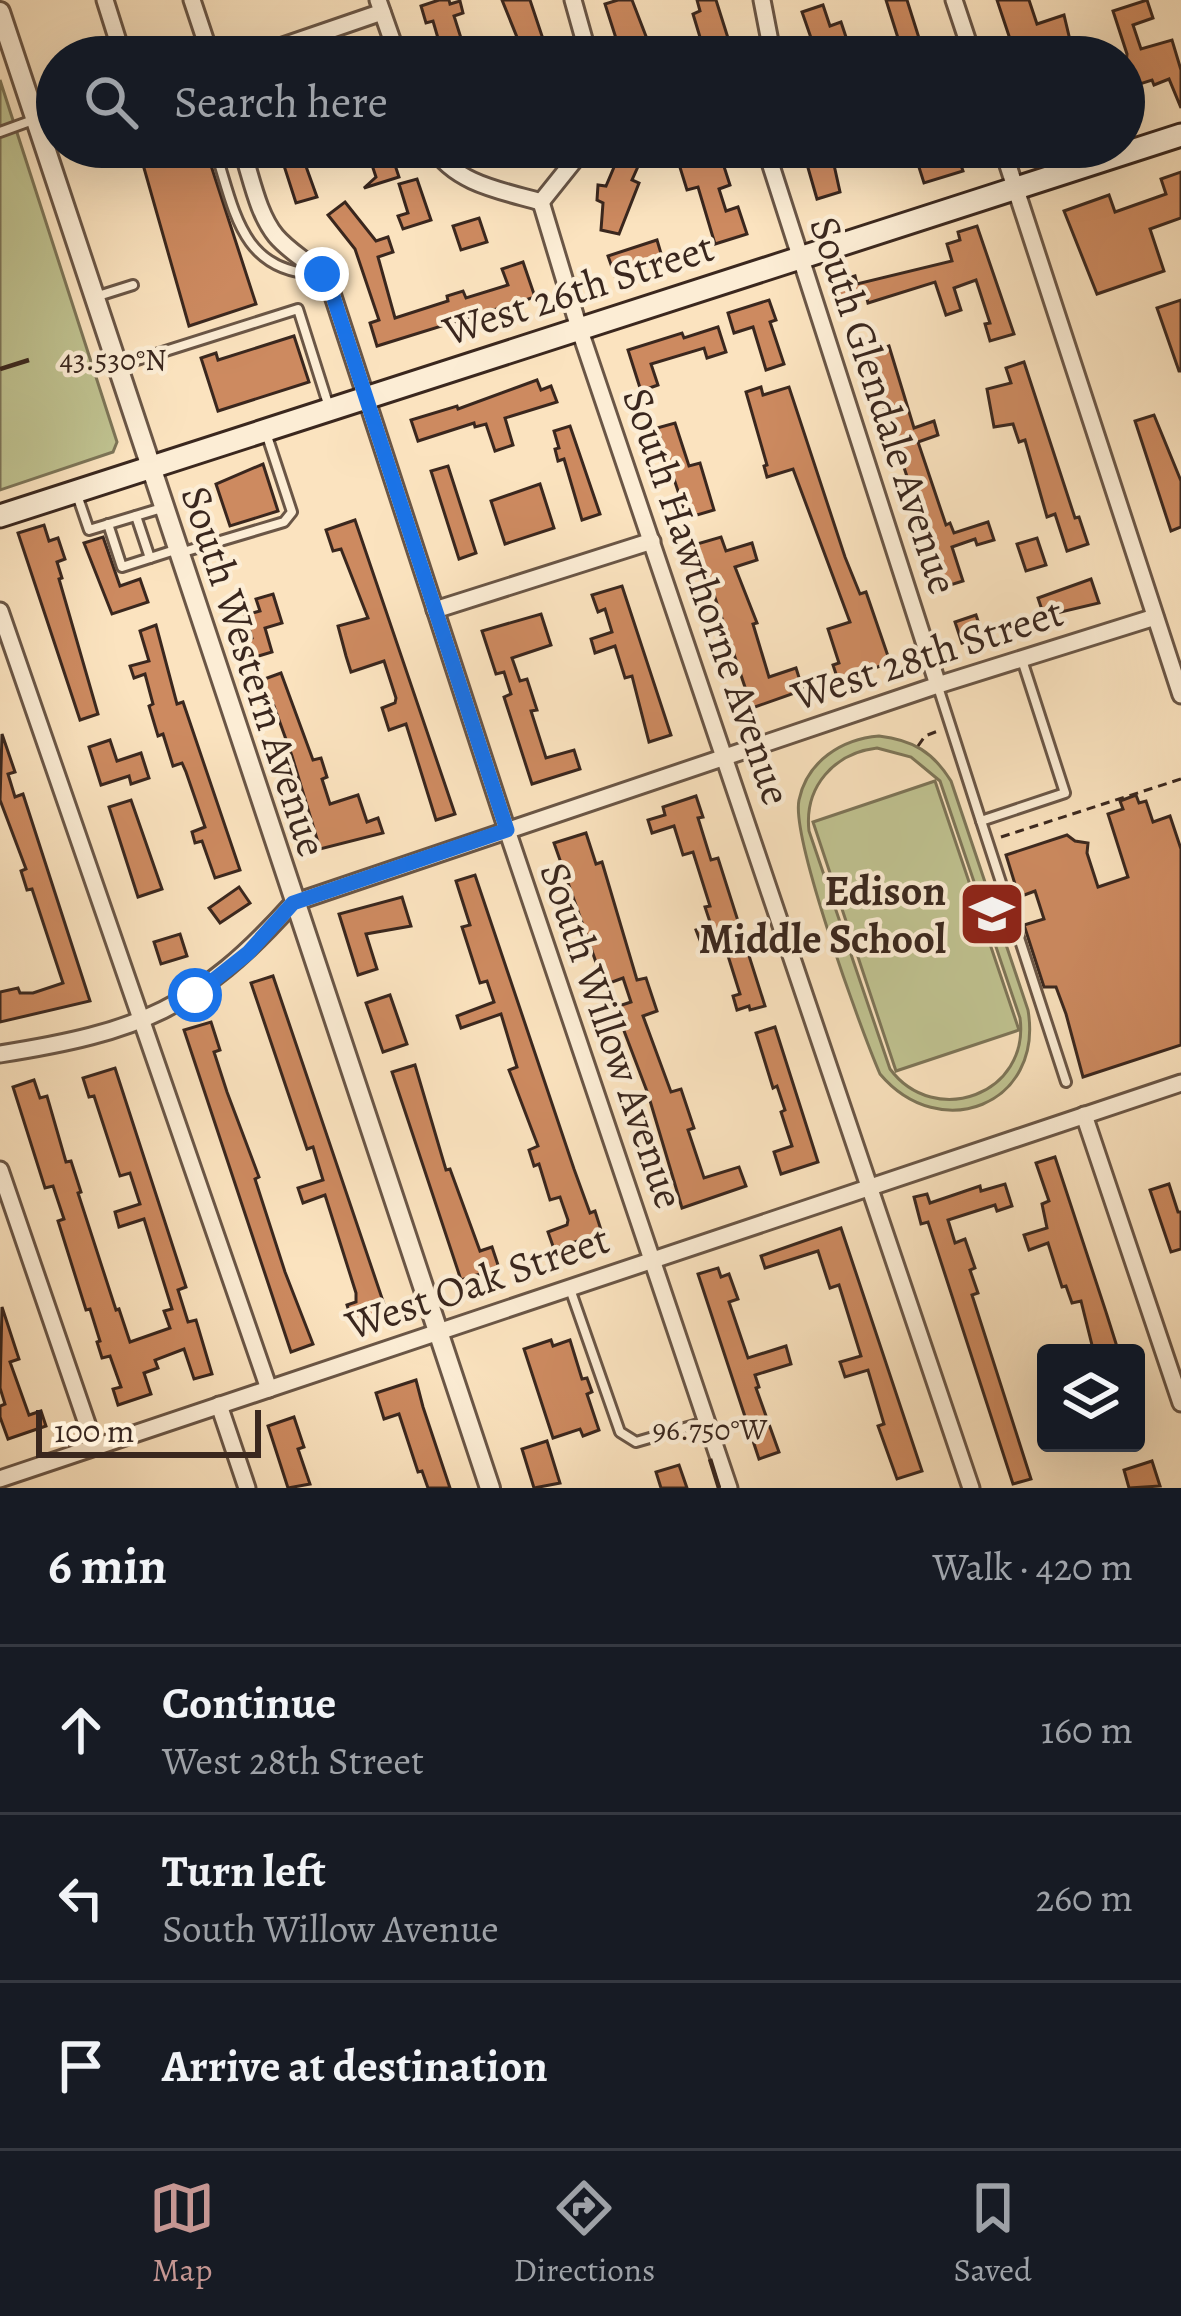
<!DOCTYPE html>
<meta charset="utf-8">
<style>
:root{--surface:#171b24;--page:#20242c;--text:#f1f3f6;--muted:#9ea1a6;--line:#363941;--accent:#c59692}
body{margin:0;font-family:Alegreya,serif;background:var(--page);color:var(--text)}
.controls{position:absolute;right:36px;bottom:36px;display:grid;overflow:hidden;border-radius:12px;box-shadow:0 12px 48px #0002}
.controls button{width:108px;height:108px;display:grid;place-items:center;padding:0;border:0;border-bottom:3px solid var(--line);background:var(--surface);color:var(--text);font:60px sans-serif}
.scale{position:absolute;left:36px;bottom:30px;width:225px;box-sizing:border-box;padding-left:12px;border:6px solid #3a271e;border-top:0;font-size:33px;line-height:42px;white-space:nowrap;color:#3a271e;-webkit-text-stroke:9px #fcedd5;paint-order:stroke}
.stop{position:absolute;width:36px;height:36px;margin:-27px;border:9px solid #1a73e8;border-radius:50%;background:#fff}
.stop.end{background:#1a73e8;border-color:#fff;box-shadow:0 3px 12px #0008}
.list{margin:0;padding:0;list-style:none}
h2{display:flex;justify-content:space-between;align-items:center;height:156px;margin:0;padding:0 48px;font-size:51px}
h2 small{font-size:39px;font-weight:400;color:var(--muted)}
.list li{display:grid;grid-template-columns:78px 1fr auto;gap:36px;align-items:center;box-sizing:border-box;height:168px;padding:0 48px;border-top:3px solid var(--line)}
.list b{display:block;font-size:45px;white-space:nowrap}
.list p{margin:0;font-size:39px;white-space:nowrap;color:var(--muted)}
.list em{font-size:39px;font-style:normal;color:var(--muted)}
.icon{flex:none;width:66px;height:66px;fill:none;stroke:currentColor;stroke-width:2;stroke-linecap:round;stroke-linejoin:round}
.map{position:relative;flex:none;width:1181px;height:1488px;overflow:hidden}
.search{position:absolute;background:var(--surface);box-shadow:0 12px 48px #0002;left:36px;right:36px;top:36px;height:132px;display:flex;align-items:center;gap:30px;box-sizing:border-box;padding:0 42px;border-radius:66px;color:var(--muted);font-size:45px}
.sheet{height:660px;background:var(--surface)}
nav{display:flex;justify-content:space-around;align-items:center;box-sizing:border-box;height:168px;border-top:3px solid var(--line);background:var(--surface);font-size:33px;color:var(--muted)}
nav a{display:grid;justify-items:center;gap:6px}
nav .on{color:var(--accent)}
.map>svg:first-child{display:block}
.green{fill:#c0c391;stroke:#7d7558;stroke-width:3;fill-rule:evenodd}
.building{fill:#cd8a60;stroke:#3a271e;stroke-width:3}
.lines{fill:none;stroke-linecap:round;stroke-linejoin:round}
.service-casing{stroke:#6a5646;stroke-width:14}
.minor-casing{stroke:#6a5646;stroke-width:21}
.tertiary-casing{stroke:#6a5646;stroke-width:24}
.secondary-casing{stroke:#3a271e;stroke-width:27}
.path{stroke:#3a271e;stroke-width:3;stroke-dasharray:9 6;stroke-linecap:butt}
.service{stroke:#fcedd5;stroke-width:8}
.minor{stroke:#fcedd5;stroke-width:15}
.tertiary{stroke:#fcedd5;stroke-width:18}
.secondary{stroke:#fcedd5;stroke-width:21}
.route{stroke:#1a73e8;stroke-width:15}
.ticks{fill:none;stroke:#3a271e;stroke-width:4.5}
.labels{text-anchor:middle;stroke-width:9;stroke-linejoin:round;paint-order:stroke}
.street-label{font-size:42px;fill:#3a271e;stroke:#fcedd5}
.poi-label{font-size:42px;font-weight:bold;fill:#3a271e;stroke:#fcedd5;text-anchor:end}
.ticks-label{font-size:30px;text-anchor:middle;fill:#3a271e;stroke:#fcedd5;stroke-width:9;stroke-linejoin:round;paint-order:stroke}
</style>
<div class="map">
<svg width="1181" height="1488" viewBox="0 0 1181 1488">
<rect width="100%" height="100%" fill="#fbe3bf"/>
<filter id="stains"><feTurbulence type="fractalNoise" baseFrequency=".00167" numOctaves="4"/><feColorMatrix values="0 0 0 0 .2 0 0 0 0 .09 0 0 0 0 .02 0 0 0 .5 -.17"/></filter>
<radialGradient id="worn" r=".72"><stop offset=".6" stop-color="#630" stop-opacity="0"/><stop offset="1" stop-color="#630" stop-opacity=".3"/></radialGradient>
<!-- green -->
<g class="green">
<path d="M0,80L117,442L113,452L0,490Z"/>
<path d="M879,736C913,740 933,752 951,781L1028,1010C1044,1105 940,1145 880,1074C861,1030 791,838 799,800C807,761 842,739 879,736ZM877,748L911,757L940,781L1020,1018C1030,1094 935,1129 890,1069L809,831C804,787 834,753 877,748Z"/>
<path d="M935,781L1019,1030L896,1071L813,822Z"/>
</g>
<!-- building -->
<g class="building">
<path d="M439,0H449L450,4L460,1L463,13L454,16L461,38L440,45L433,21L426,23L421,6Z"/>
<path d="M502,0H530L549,57H525Z"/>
<path d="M618,0H632L654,57H622L605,4Z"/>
<path d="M697,0H716L734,57H706L693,14L700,11Z"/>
<path d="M886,0H907L925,57H904Z"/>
<path d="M997,0H1029L1037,24L1064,15L1074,57H1016Z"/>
<path d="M1147,0L1153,18L1133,25L1141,49L1172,40L1181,70V108L1169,79L1154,85L1152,80L1124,89L1127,54L1113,11Z"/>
<path d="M823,5L830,26L841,22L846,37L832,41L835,49L817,55L802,12Z"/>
<path d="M138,147H205L256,304L189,326Z"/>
<path d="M278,147H299L317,197L296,203Z"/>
<path d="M366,147H389L399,177L364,188L376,177Z"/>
<path d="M802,147H830L840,192L817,199Z"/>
<path d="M923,147H955L963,171L924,183L917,161L926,158Z"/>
<path d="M718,148L730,185L719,189L726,211L738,207L747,234L715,244L698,187L687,190L678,161Z"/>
<path d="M620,153L640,162L632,180L639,183L619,234L601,230L603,203L597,200L598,185L606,186Z"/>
<path d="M1181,172V218L1150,229L1164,271L1097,294L1064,211L1109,195L1115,212L1166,194L1161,179Z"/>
<path d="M417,179L431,220L403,229L398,216L408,213L399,184Z"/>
<path d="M345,202L376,241L388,237L393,252L378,257L395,318L448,301L447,296L463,291L466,298L508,285L502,269L523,262L535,297L377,346L370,323L379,320L355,249L328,215Z"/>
<path d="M479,218L487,242L461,250L453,226Z"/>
<path d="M977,226L1014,334L990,341L985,324L990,323L976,280L954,288L961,310L946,315L935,282L868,303L866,295L841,303L835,282L855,276L857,284L952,261L947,244L960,240L958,232Z"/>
<path d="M657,240L663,260L615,276L608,256Z"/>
<path d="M769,300L776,320L770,322L784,364L766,370L753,327L734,333L728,313Z"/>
<path d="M1181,300V371H1179L1157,308Z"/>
<path d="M718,327L726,352L707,358L704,348L651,364L658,385L641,391L628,350L682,333L684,338Z"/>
<path d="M294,336L309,382L218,411L201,358L216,353L218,360Z"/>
<path d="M889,346L914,428L934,421L938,435L918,442L946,525L950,523L954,533L988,522L994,540L977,545L975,539L952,547L963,581L944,587L866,354Z"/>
<path d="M1024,362L1075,518L1079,517L1088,544L1067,551L1055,514L1047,517L1025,440L1019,442L1013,424L994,427L987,389L1011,383L1006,368Z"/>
<path d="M537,380L541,390L551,386L557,402L505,418L513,445L495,451L486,424L475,427L474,423L418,441L411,420L457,406L458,409Z"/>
<path d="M761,387L763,395L789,387L845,557L860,594L866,592L890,662L839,683L833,665L839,663L828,629L850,622L793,469L767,477L764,466L767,465L746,392Z"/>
<path d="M1154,415L1181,481V527L1171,531L1135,421Z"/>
<path d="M675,423L689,466L700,463L714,510L687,518L657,428Z"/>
<path d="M570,426L600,514L582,520L564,459L558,461L555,449L559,448L554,431Z"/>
<path d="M263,464L278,511L230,526L216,484Z"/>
<path d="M448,466L476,553L459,559L431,471Z"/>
<path d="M540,484L554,528L505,544L491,501Z"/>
<path d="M355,520L455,814L436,820L406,724L389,730L382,708L395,703L396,698L384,661L351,672L346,656L338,626L368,618L341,549L333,551L326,530Z"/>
<path d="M44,525L49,541L58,538L65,559L57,562L62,578L59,579L98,714L80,720L18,533Z"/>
<path d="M103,537L120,586L140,579L148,602L112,614L84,543Z"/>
<path d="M721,537L726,551L752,543L757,560L735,567L757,623L753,624L769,677L796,668L803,690L752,708L697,544Z"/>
<path d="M1037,538L1046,565L1026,571L1017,544Z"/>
<path d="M1091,579L1099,603L1044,616L1038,598Z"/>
<path d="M622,586L671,735L649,742L632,676L625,678L615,646L595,653L591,639L612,632L605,609L598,612L592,595Z"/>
<path d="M273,594L282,623L265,628L272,652L252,658L247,640L252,638L245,615L260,611L256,599Z"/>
<path d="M541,614L551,645L512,658L520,681L527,679L537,710L531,711L546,758L574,750L580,769L532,784L504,697L511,694L504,672L496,674L482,631Z"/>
<path d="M976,615L983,636L962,643L955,622Z"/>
<path d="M156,625L177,704L183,702L240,870L215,878L202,841L195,843L192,832L205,827L186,772L182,763L173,766L163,734L158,736L149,706L153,704L145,674L134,678L130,666L149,661L140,631Z"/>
<path d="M281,673L313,760L321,758L327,777L322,779L330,804L358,795L367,822L378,818L383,833L320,849L292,756L271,698L265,700L259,681Z"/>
<path d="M2,734L15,772L8,774L15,797L23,794L90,1001L0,1022V992L18,988L20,993H33L63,983L32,889L27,890L21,871L26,869L0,800Z"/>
<path d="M110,740L117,761L141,753L149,778L131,784L129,776L101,785L89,747Z"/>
<path d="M1136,795L1139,803L1146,801L1153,822L1170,816L1181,849V1045L1083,1077L1066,1014L1056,987H1044L1024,925L1044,919L1035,891L1019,897L1006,855L1067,835L1075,841L1088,843L1087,853L1098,887L1128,877L1108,814L1123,809L1120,801Z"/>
<path d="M696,796L703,817L698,818L711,860L718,858L765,1006L750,1010L749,1006L737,1010L733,996L740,994L724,943L711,947L709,941L701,943L696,930L711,925L705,907L710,906L693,852L683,855L674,826L652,833L648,820L665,815L663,807Z"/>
<path d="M131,800L162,889L138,897L109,807Z"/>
<path d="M586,833L596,864L602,862L637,980L646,978L657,1011L643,1016L671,1092L681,1089L694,1128L688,1130L704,1178L739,1167L746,1186L682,1208L648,1094L621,1023L616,1025L610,1009L631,1002L623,978L604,985L554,843Z"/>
<path d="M475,875L574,1169L590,1213L595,1211L602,1233L554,1249L548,1232L567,1225L568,1220L560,1197L550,1200L539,1164L534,1166L529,1150L538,1146L509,1070L517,1067L501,1014L461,1028L457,1016L494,1002L487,981L480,983L462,927L470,925L456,881Z"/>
<path d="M239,887L250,903L220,923L209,908Z"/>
<path d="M402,897L411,926L366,934L377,969L358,975L339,914Z"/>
<path d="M180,934L187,956L161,964L154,942Z"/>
<path d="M273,976L387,1313L353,1324L347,1305L356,1302V1293L325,1195L303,1203L298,1188L323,1180L313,1147L307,1149L251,983Z"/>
<path d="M390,995L407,1044L383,1052L366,1003Z"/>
<path d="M211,1022L220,1050L214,1052L227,1092L259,1177L255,1179L285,1272L313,1344L291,1352L184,1030Z"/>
<path d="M775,1027L818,1162L781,1174L774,1152L792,1146L781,1112L785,1110L777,1086L773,1088L756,1033Z"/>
<path d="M415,1065L446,1170L450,1169L480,1251L492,1247L499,1268L461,1280L392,1072Z"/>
<path d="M115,1068L186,1287L178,1290L188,1322L196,1320L212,1374L194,1379L184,1349L155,1360L158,1368L144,1373L151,1394L118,1405L113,1389L121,1387L110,1356L102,1358L97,1342L100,1341L90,1309L86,1310L58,1221L64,1219L53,1186L45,1188L13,1087L34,1080L40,1098L47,1096L66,1162L71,1161L81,1192L78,1193L116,1310L119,1309L130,1342L170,1328L164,1311L172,1309L144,1219L119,1227L115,1212L140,1204L130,1173L120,1176L94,1096L89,1097L83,1078Z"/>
<path d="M1055,1157L1106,1312L1119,1353H1094L1081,1301L1072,1303L1066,1286L1062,1287L1048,1243L1029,1250L1024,1235L1047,1228L1042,1204L1049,1201L1036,1163Z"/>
<path d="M1005,1184L1012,1206L997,1211L995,1205L948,1220L955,1243L965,1239L975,1268L970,1270L978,1293L972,1295L1031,1479L1013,1484L928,1222L921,1224L914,1197L927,1194L930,1203L980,1186L981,1191Z"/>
<path d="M1169,1184L1178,1212H1181V1249L1171,1252L1150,1190Z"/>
<path d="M841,1228L922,1471L897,1479L878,1426L884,1424L868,1370L845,1377L840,1362L861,1356L839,1285L830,1288L818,1251L765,1268L761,1256Z"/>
<path d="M718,1268L721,1277L729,1274L738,1299L729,1302L748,1358L786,1346L791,1364L755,1375L759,1387L756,1388L779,1452L759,1459L698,1274Z"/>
<path d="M2,1307L19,1359L10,1362L29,1415L41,1411L46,1426L8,1439L0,1417V1406L5,1404L0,1388Z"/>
<path d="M551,1340L553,1346L570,1340L582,1379L587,1378L592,1392L587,1394L599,1430L583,1436L580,1429L553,1438L524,1349Z"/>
<path d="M416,1380L423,1407L450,1488H428L422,1471L418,1472L399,1414L384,1419L376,1393Z"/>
<path d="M294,1417L304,1447L298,1449L310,1484L288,1488L268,1426Z"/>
<path d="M547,1441L560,1483L534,1488L522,1449Z"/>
<path d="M1152,1461L1160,1486L1129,1488L1124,1470Z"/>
<path d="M679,1465L687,1488H661L656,1472Z"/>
</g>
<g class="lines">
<!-- service casing -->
<g class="service-casing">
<g id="service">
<path d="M0,132L33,120"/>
<path d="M214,147C234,206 239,271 315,274"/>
<path d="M95,297L133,285"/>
<path d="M118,366L298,309L329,407"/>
<path d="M76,492L89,530L162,508"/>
<path d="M136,516L150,558"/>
<path d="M108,524L122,567L175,550"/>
<path d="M180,553L284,522L292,512L267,436"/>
<path d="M938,687L981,821L1065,793L1022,660"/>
<path d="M981,821L1066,1082"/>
<path d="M570,1289L620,1432L636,1442L705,1422"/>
</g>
</g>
<!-- minor casing -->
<g class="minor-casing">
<g id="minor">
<path d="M105,0L123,57"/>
<path d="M192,0L211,57"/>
<path d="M378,0L398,57"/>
<path d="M573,0L589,57"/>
<path d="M762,0L773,57"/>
<path d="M954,0L973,57"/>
<path d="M251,57L382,12"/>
<path d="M241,147C251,175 257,213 276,236C293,256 316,264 330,287L507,830L729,1488"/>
<path d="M433,147C455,184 503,191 541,202"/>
<path d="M765,147L938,685"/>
<path d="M1002,147L1181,695"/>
<path d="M541,202L579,328L971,1488"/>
<path d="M541,202L585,147"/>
<path d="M435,610L652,541"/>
<path d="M0,611L269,1389"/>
<path d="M0,1054C139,1032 198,1009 293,903L938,685L1155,617"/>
<path d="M1084,1115L1181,1403"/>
<path d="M0,1170L95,1447"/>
<path d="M219,1405L247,1488"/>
<path d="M0,1479L1181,1083"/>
</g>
</g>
<!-- tertiary casing -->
<g class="tertiary-casing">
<path id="tertiary" d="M0,12L490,1488"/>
</g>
<!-- secondary casing -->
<g class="secondary-casing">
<path id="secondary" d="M0,516L1181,135"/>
</g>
<!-- path -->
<g class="path">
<path d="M918,746L925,736L938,731"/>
<path d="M1001,837L1181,779"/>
</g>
<!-- service -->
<use href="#service" class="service"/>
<!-- minor -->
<use href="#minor" class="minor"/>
<!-- tertiary -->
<use href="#tertiary" class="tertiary"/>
<!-- secondary -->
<use href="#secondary" class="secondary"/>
</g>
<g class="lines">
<!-- route -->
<path class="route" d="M195,995L248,953L293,903L507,830L330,287L322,274"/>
</g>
<!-- ticks -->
<path class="ticks" d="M0,369L29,360M710,1459L719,1488"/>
<!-- icons -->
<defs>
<g id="school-square" transform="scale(3.45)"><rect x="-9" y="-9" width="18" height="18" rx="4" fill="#8f2418" stroke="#fcedd5"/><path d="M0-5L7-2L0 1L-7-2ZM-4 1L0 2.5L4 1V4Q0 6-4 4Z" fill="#fff"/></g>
</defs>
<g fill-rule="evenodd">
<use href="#school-square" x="992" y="914"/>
</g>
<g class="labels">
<!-- street labels -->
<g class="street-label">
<text transform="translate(578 288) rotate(-18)" y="15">West 26th Street</text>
<text transform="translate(885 405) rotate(72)" y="15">South Glendale Avenue</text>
<text transform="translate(708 596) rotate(71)" y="15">South Hawthorne Avenue</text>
<text transform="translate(927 653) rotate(-18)" y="15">West 28th Street</text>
<text transform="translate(255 671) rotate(72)" y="15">South Western Avenue</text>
<text transform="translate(613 1035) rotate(71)" y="15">South Willow Avenue</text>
<text transform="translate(477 1281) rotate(-19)" y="15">West Oak Street</text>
</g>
<!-- poi labels -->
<g class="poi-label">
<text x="946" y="905">Edison<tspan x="946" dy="48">Middle School</tspan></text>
</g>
</g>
<g class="ticks-label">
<text x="113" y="370">43.530°N</text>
<text x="710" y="1440">96.750°W</text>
</g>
<rect width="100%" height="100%" filter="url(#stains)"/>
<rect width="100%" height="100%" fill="url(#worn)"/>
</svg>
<div class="controls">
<button><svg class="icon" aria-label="layers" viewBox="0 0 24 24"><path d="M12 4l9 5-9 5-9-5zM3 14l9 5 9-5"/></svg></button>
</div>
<div class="scale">100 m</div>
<div class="stop" style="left:195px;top:995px"></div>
<div class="stop end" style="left:322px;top:274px"></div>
<div class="search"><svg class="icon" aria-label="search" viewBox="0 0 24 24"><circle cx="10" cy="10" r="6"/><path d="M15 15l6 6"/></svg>Search here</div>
</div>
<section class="sheet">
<h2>6 min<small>Walk · 420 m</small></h2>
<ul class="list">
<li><svg class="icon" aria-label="ahead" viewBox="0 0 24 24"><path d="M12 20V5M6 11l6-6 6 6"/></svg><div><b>Continue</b><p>West 28th Street</p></div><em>160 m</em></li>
<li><svg class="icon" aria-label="left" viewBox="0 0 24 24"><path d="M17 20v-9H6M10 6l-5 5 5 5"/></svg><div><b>Turn left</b><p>South Willow Avenue</p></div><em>260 m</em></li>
<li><svg class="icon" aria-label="arrive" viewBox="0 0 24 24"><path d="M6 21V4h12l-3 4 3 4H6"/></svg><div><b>Arrive at destination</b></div></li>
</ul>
</section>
<nav>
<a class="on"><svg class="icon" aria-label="map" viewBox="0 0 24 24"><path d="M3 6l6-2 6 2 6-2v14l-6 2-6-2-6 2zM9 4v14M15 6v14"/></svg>Map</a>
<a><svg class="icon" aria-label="directions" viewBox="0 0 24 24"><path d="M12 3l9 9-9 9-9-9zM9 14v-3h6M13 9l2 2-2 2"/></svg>Directions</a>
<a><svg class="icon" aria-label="saved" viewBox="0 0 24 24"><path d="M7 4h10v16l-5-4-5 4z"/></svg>Saved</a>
</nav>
